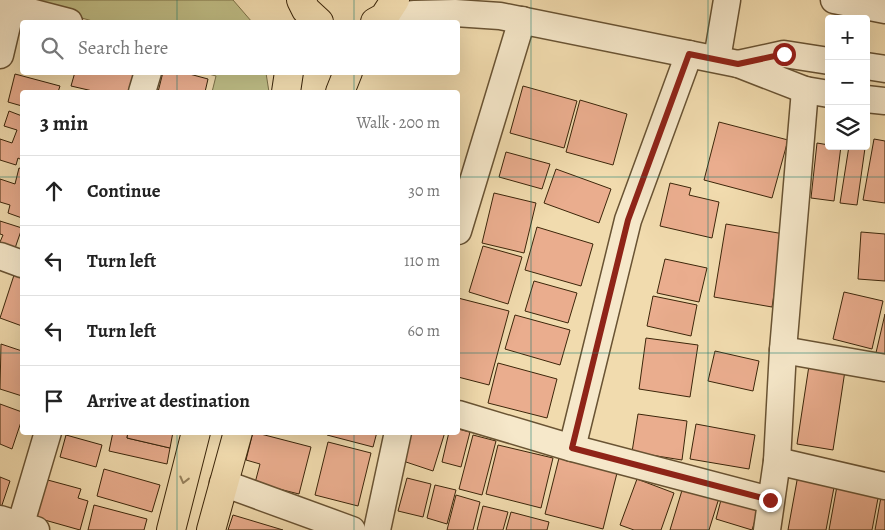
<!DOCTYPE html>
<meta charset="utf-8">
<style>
:root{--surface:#fff;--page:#f6f6f6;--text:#222;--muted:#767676;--line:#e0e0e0}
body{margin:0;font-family:Alegreya,serif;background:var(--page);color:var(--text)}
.controls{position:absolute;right:15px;top:15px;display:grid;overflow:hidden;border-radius:5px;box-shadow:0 5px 20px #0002}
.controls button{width:45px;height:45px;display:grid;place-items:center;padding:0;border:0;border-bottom:1px solid var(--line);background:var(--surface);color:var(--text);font:25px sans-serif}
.stop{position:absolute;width:15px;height:15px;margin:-11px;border:4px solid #8f2418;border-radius:50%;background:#fff}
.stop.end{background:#8f2418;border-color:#fff;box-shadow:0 1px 5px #0008}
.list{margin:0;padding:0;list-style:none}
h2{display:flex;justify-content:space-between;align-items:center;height:65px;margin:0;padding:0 20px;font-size:21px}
h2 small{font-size:16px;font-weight:400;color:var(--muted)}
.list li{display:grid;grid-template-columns:32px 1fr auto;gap:15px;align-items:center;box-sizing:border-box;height:70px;padding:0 20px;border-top:1px solid var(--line)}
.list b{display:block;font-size:19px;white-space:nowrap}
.list em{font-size:16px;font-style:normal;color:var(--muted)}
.icon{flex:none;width:28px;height:28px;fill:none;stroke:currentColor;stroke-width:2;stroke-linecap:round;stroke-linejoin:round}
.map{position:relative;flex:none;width:885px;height:530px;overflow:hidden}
.search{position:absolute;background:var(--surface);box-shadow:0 5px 20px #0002;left:20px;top:20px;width:440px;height:55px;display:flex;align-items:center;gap:12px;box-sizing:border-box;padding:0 18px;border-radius:5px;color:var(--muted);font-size:19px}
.panel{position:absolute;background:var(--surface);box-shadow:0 5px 20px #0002;left:20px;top:90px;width:440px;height:345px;border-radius:5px}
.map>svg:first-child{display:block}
.green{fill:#c0be86;stroke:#7e7248}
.building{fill:#eaad8e;stroke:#3c260a}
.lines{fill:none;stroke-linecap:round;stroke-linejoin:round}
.minor-casing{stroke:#695333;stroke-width:29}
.major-casing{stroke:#3c260a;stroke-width:30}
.minor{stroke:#f6e8ca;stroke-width:26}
.major{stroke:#f1dbae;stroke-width:28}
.oneway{stroke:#96805c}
.route{stroke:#8f2418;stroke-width:6}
.grid{fill:none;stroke:#0f766e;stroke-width:1;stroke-opacity:0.55}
</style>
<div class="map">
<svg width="885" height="530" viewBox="0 0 885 530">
<rect width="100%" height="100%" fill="#f1dbae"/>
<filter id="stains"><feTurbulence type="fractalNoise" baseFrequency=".004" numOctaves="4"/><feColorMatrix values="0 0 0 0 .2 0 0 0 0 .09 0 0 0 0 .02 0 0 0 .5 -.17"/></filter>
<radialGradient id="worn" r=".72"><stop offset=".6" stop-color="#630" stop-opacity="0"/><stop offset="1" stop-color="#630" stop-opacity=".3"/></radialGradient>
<!-- green -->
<g class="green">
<path d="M41,0H233L252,22H96L39,6Z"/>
<path d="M205,73H266L269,92H212L216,76Z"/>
</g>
<!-- building -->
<g class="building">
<path d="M75,72H135L130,92H97L71,86Z"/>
<path d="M163,72H182L208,79L205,92H158Z"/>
<path d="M15,74L60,86L58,92H22V106L8,102Z"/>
<path d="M523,86L577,101L564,148L510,133Z"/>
<path d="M580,100L627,114L613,165L566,152Z"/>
<path d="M9,111L22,116V160L18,158L16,165L0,160V139L12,143L17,130L4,126Z"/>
<path d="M719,122L788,140L772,198L704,180Z"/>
<path d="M874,139L885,141V203L863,200Z"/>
<path d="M817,143L829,145V146H841L834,201L811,198Z"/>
<path d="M849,146L865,148L857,205L840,203Z"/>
<path d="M506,152L550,164L542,189L499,177Z"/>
<path d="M19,168L22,169V218L8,213L10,205L0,202V179L15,184Z"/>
<path d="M556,169L611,189L599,223L544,203Z"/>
<path d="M670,183L691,188L689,195L719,202L712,238L660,226Z"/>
<path d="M494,193L536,203L524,253L482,243Z"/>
<path d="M0,221L22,228L13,254L0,250V242L3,235L0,234Z"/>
<path d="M726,224L784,234L772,307L714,297Z"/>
<path d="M537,227L593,244L581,286L525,270Z"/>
<path d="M861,232L885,234V281L858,279Z"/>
<path d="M483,246L522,257L508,304L469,292Z"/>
<path d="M665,259L707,268L699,302L657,293Z"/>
<path d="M16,269L22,271V326L0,318Z"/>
<path d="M534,281L577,293L568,323L525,311Z"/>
<path d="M844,292L883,301L872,349L833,339Z"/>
<path d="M653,296L697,305L691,336L647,326Z"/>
<path d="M458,298L509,311L489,385L458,377Z"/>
<path d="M885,314V359L875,357Z"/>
<path d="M515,315L570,330L560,365L505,349Z"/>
<path d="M646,338L698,345L690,397L639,389Z"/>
<path d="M1,344L22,351V396L0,389Z"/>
<path d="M715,351L759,361L753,391L708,381Z"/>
<path d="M810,359L846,364L833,450L797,444Z"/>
<path d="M498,363L557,379L547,418L488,403Z"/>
<path d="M0,404L22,412V419L12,449L0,444Z"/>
<path d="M638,414L687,421L682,460L632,452Z"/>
<path d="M696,424L755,435L749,469L690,459Z"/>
<path d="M458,429L470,432L461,467L442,462L449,432H458Z"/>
<path d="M113,432H128L127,438L170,448L167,464L109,451Z"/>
<path d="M128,432H173L170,448L127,438Z"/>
<path d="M253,432L311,447L299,494L255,483L260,464L246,460Z"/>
<path d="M328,432H377L373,447L327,435Z"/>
<path d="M411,432H445L433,471L403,461Z"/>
<path d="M66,435L102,445L96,467L60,457Z"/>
<path d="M473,435L496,441L482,495L459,489Z"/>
<path d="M328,442L371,453L358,506L315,495Z"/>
<path d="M498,445L553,458L541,508L486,494Z"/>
<path d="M559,458L617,473L603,529L545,514Z"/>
<path d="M104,469L160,485L152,512L97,496Z"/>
<path d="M798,475L835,482L826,530H788Z"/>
<path d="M0,477L10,481L1,508L0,507Z"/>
<path d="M407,478L431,484L423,517L398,511Z"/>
<path d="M44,479L81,489L78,498L88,501L80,530L34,517Z"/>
<path d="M637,479L674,493L661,530H634L620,525Z"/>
<path d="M435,485L456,490L447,524L427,518Z"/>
<path d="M837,486L879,493L872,530H829Z"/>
<path d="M683,487L719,498L709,530H670Z"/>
<path d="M456,495L480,502L473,530H447Z"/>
<path d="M722,496L759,508L752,530L716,519Z"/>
<path d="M881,497L885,498V530H875Z"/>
<path d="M94,505L147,519L144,530H88Z"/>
<path d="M483,506L508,512L503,530H477Z"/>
<path d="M511,512L549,522L547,530H506Z"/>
<path d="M233,515L283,530H228Z"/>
</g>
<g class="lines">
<!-- minor casing -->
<g class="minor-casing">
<g id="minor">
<path d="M834,0L885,10"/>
<path d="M11,7L69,22"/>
<path d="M384,17L415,14L455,13L500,16L738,64L805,90L829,94"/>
<path d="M0,55L13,0"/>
<path d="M717,59L727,0"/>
<path d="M738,64L784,54L829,61"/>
<path d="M866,66L885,69"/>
<path d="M142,92L148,72"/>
<path d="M866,99L885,101"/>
<path d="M458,231L522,20"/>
<path d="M0,256L22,264"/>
<path d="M783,350L885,368"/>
<path d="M458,414L572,448L770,500"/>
<path d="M572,448L628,220L689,54"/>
<path d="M777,461L885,486"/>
<path d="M223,483L352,530"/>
<path d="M0,519L36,530"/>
<path d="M19,530L48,432"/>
<path d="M377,530L398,432"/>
<path d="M767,530L777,461L783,350L805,90"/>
</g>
</g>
<!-- major casing -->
<g class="major-casing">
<g id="major">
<path d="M301,0L306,10L319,22"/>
<path d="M375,22L384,17L395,0"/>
<path d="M286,92L289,72"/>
<path d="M340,92L348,72"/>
<path d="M171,530L196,432"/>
<path d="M211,530L238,432"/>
</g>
</g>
<!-- minor -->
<use href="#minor" class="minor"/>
<!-- major -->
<use href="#major" class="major"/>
</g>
<!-- one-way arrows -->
<defs><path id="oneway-chevron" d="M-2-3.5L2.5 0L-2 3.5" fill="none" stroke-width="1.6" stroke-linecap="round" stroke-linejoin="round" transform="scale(1.25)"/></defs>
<use class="oneway" href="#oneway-chevron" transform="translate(184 480) rotate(104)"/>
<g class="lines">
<!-- route -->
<path class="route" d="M770,500L572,448L628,220L689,54L738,64L784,54"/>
</g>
<!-- grid -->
<path class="grid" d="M177,0V22M354,0V22M531,0V530M708,0V530M177,72V92M354,72V92M0,177H22M458,177H885M0,353H22M458,353H885M177,432V530M354,432V530"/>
<rect width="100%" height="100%" filter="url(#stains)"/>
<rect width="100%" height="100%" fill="url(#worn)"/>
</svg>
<div class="controls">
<button>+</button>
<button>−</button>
<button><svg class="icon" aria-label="layers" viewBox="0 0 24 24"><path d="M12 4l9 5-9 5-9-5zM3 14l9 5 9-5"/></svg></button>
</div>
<div class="stop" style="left:784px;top:54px"></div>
<div class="stop end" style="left:770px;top:500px"></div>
<div class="search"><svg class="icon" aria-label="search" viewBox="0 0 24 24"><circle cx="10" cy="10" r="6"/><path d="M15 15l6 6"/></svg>Search here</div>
<section class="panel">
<h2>3 min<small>Walk · 200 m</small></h2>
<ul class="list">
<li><svg class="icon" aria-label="ahead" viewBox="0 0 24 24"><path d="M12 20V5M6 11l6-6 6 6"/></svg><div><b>Continue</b></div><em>30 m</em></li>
<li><svg class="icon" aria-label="left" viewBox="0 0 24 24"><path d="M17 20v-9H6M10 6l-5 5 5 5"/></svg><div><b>Turn left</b></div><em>110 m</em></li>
<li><svg class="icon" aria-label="left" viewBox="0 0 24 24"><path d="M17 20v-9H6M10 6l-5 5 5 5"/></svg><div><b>Turn left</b></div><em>60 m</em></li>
<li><svg class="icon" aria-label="arrive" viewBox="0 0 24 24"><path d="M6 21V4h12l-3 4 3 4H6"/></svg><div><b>Arrive at destination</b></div></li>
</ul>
</section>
</div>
